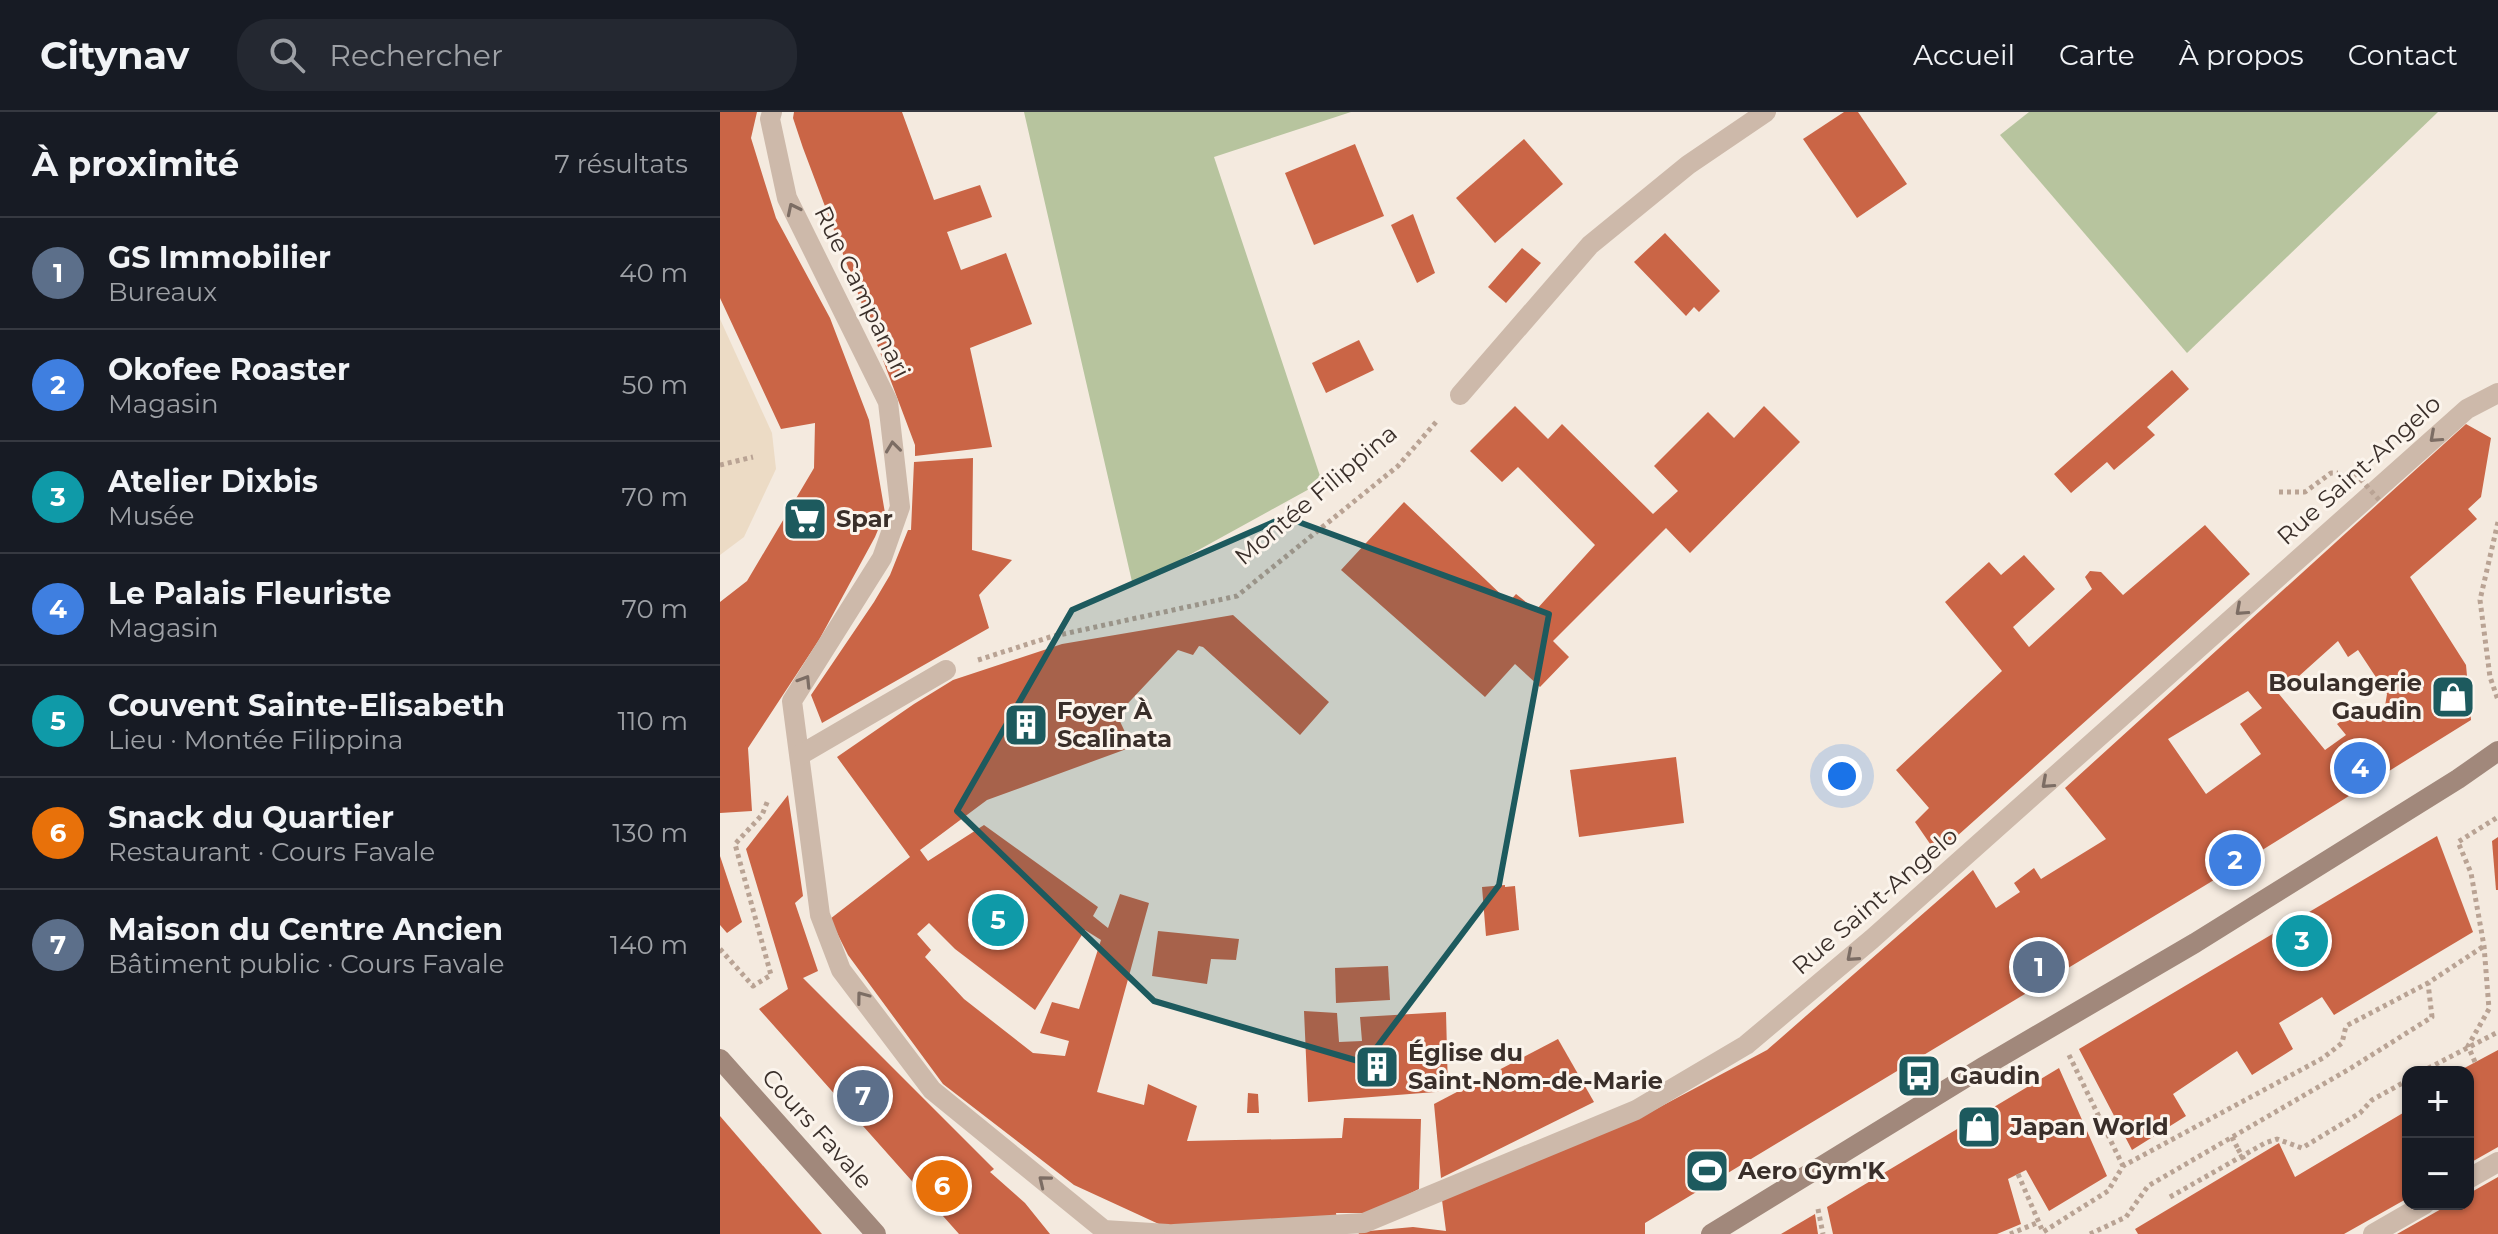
<!DOCTYPE html>
<html lang="fr">
<meta charset="utf-8">
<style>
:root{--surface:#171b24;--page:#242831;--text:#f1f3f6;--muted:#9ea1a6;--line:#363941;--accent:#8c9099}
body{margin:0;font-family:Montserrat,sans-serif;background:var(--page);color:var(--text)}
.controls{position:absolute;right:24px;bottom:24px;display:grid;overflow:hidden;border-radius:16px;box-shadow:0 2px 6px #0004}
.controls button{width:72px;height:72px;display:grid;place-items:center;padding:0;border:0;border-bottom:2px solid var(--line);background:var(--surface);color:var(--text);font:40px sans-serif}
.you{position:absolute;left:1122px;top:664px;width:28px;height:28px;margin:-20px;border:6px solid #fff;border-radius:50%;background:#1a73e8;box-shadow:0 0 0 12px #1a73e833}
.badge{display:grid;place-items:center;width:52px;height:52px;border-radius:50%;background:var(--accent);color:#fff;font-size:26px;font-weight:700}
.pin{position:absolute;translate:-50% -50%;border:4px solid #fff;box-shadow:0 2px 8px #0006}
.list{margin:0;padding:0;list-style:none}
h2{display:flex;justify-content:space-between;align-items:center;height:104px;margin:0;padding:0 32px;font-size:34px}
h2 small{font-size:26px;font-weight:400;color:var(--muted)}
.list li{display:grid;grid-template-columns:52px 1fr auto;gap:24px;align-items:center;box-sizing:border-box;height:112px;padding:0 32px;border-top:2px solid var(--line)}
.list b{display:block;font-size:30px;white-space:nowrap}
.list p{margin:0;font-size:26px;white-space:nowrap;color:var(--muted)}
.list em{font-size:26px;font-style:normal;color:var(--muted)}
.icon{flex:none;width:44px;height:44px;fill:none;stroke:currentColor;stroke-width:2;stroke-linecap:round;stroke-linejoin:round}
.map{position:relative;flex:none;width:1778px;height:1122px;overflow:hidden}
header{display:flex;align-items:center;gap:48px;box-sizing:border-box;height:112px;padding:0 40px;background:var(--surface);border-bottom:2px solid var(--line)}
header strong{font-size:38px}
nav{display:flex;gap:44px;margin-inline-start:auto;font-size:28px}
.search{width:560px;height:72px;background:var(--page);display:flex;align-items:center;gap:20px;box-sizing:border-box;padding:0 28px;border-radius:32px;color:var(--muted);font-size:30px}
main{display:flex}
aside{flex:1;background:var(--surface)}
.map>svg:first-child{display:block}
.green{fill:#b7c49e}
.plaza{fill:#ecdbc5}
.building{fill:#ca6546;fill-rule:evenodd}
.lines{fill:none;stroke-linecap:round;stroke-linejoin:round}
.path{stroke:#b9a394;stroke-width:5;stroke-dasharray:4 4;stroke-linecap:butt}
.lane{stroke:#cdb9aa;stroke-width:20}
.street{stroke:#cdb9aa;stroke-width:20}
.secondary{stroke:#a1887b;stroke-width:20}
.path-bridge{stroke:#b9a394;stroke-width:5;stroke-dasharray:4 4;stroke-linecap:butt}
.oneway{stroke:#7c6d64}
.marked{fill:#1d5a5e;fill-opacity:0.2;stroke:#1d5a5e;stroke-width:6;stroke-linejoin:round}
.labels{text-anchor:middle;stroke-width:6;stroke-linejoin:round;paint-order:stroke}
.street-label{font-size:24px;fill:#3a2f2a;stroke:#fbf4ec}
.poi-label{font-size:24px;font-weight:bold;fill:#3a2f2a;stroke:#fbf4ec;text-anchor:start}
</style>
<header>
<strong>Citynav</strong>
<div class="search"><svg class="icon" aria-label="search" viewBox="0 0 24 24"><circle cx="10" cy="10" r="6"/><path d="M15 15l6 6"/></svg>Rechercher</div>
<nav><a>Accueil</a><a>Carte</a><a>À propos</a><a>Contact</a></nav>
</header>
<main>
<aside>
<h2>À proximité<small>7 résultats</small></h2>
<ul class="list">
<li><span class="badge" style="background:#5c6f8a">1</span><div><b>GS Immobilier</b><p>Bureaux</p></div><em>40 m</em></li>
<li><span class="badge" style="background:#3f7fe0">2</span><div><b>Okofee Roaster</b><p>Magasin</p></div><em>50 m</em></li>
<li><span class="badge" style="background:#0f9aa8">3</span><div><b>Atelier Dixbis</b><p>Musée</p></div><em>70 m</em></li>
<li><span class="badge" style="background:#3f7fe0">4</span><div><b>Le Palais Fleuriste</b><p>Magasin</p></div><em>70 m</em></li>
<li><span class="badge" style="background:#0f9aa8">5</span><div><b>Couvent Sainte-Elisabeth</b><p>Lieu · Montée Filippina</p></div><em>110 m</em></li>
<li><span class="badge" style="background:#e8710a">6</span><div><b>Snack du Quartier</b><p>Restaurant · Cours Favale</p></div><em>130 m</em></li>
<li><span class="badge" style="background:#5c6f8a">7</span><div><b>Maison du Centre Ancien</b><p>Bâtiment public · Cours Favale</p></div><em>140 m</em></li>
</ul>
</aside>
<div class="map">
<svg width="1778" height="1122" viewBox="0 0 1778 1122">
<rect width="100%" height="100%" fill="#f4eadf"/>
<!-- green -->
<g class="green">
<path d="M304,0H631L494,45L602,370L413,474Z"/>
<path d="M1309,0H1718L1467,241L1280,23Z"/>
</g>
<!-- plaza -->
<path class="plaza" d="M0,207L52,321L56,357L24,425L0,443Z"/>
<!-- building -->
<g class="building">
<path d="M0,0H37L31,26L44,68L56,106L110,206L149,308L165,401L155,425L99,528L28,636L32,699L0,701V490L27,469L94,356L95,311L61,317L0,186Z"/>
<path d="M74,0H182L214,88L260,73L272,105L227,120L241,158L286,141L312,212L250,236L272,335L195,344V333L83,36L73,6Z"/>
<path d="M1124,0H1138L1187,72L1137,106L1083,27Z"/>
<path d="M804,27L843,72L775,131L736,86Z"/>
<path d="M635,32L664,104L594,133L565,61Z"/>
<path d="M693,102L715,161L697,171L671,113Z"/>
<path d="M945,121L1000,179L979,200L974,195L966,204L914,150Z"/>
<path d="M802,136L821,151L786,191L768,175Z"/>
<path d="M639,228L654,258L606,281L592,251Z"/>
<path d="M1452,258L1469,277L1427,315L1435,323L1394,358L1387,350L1351,381L1334,362Z"/>
<path d="M795,294L828,327L842,312L933,402L958,379L934,354L988,300L1014,326L1044,294L1080,330L970,441L946,416L833,529L849,545L820,575L795,552L765,585L621,458L684,390L789,490L796,482L816,498L875,433L798,355L782,370L750,339Z"/>
<path d="M1746,312L1771,326L1761,385L1748,397L1757,407L1690,465L1746,553L1751,608L1494,768L925,1111V1122H639L638,1120L693,1115L726,1119L722,1088L921,1005L1047,938L1253,758L1276,796L1300,780L1294,771L1314,756L1321,767L1386,727L1345,676ZM1618,529L1628,545L1638,538L1667,582L1664,600L1650,607L1643,594L1617,612L1626,623L1605,638L1559,582ZM1528,579L1542,596L1520,612L1541,642L1486,682L1448,627Z"/>
<path d="M253,346L252,438L292,448L259,483L269,516L102,611L91,583L154,490L170,463L188,418H191L194,350Z"/>
<path d="M1485,413L1530,462L1217,742L1195,710L1209,696L1176,658L1282,559L1225,490L1269,450L1281,463L1304,443L1335,477L1293,515L1309,535L1372,477L1365,465L1370,459L1381,460L1403,483Z"/>
<path d="M513,503L609,590L580,623L483,535L479,534L473,543L458,538L397,603L412,635L267,688L200,738L208,749L264,713L378,795L373,804L388,816L400,782L429,791L377,980L424,993L428,972L477,994L467,1029L622,1026L624,1006L701,1007L699,1077L651,1101H616L617,1108L441,1113L354,1073L223,972L128,843L110,807L190,745L117,645L194,592L233,568L342,532ZM209,811L235,837L315,898L365,818L381,828L359,897L332,890L320,921L349,929L345,944L313,941L244,887L205,845L211,838L197,822Z"/>
<path d="M956,645L964,711L859,725L850,658Z"/>
<path d="M68,683L83,784L75,791L98,859L83,866L274,1057L270,1060L305,1091L330,1122H239L39,897L68,877L26,737Z"/>
<path d="M1717,724L1753,820L1614,903L1602,885L1559,911L1573,937L1532,963L1517,939L1453,982L1466,1004L1412,1038L1359,937Z"/>
<path d="M1778,725V778H1776L1772,729Z"/>
<path d="M0,744L22,810L7,821L0,813Z"/>
<path d="M785,773V775L795,774L799,818L766,824L762,775Z"/>
<path d="M438,819L519,827L516,848L491,847L487,872L432,864Z"/>
<path d="M668,854L670,888L616,891L615,856Z"/>
<path d="M584,899L617,901L619,930L642,929L640,905L726,900L728,979L588,990Z"/>
<path d="M838,927L874,990L721,1066L714,992Z"/>
<path d="M1778,938V1035L1748,1052V960H1737Z"/>
<path d="M1339,956L1387,1064L1329,1099L1306,1058L1288,1067L1301,1112L1277,1122H1113L1107,1095Z"/>
<path d="M528,981L538,982L539,1001H527Z"/>
<path d="M1688,998V1086L1624,1122H1418L1415,1117L1559,1031L1575,1065Z"/>
<path d="M0,1004L102,1122H0Z"/>
<path d="M1778,1065V1122H1677L1730,1092H1748V1082Z"/>
<path d="M1095,1102L1098,1122H1061Z"/>
</g>
<g class="lines">
<!-- path -->
<g class="path">
<path d="M0,353L33,345"/>
<path d="M1559,380H1585L1611,361H1618"/>
<path d="M1778,410L1760,488L1770,565L1778,588"/>
<path d="M258,548L330,525L517,484L678,354L717,309"/>
<path d="M0,837L33,874L51,863L15,732L42,703L48,688"/>
<path d="M1349,943L1403,1054"/>
<path d="M1755,950L1748,934L1769,897L1764,834L1751,761L1738,730L1778,705"/>
<path d="M1701,960L1778,920"/>
<path d="M1512,1025L1518,1037"/>
<path d="M1298,1062L1323,1120L1388,1079L1403,1054L1603,946L1622,931L1626,914L1708,871"/>
<path d="M1450,1085L1545,1031L1557,1027L1582,1036L1640,1001L1652,988L1688,968"/>
<path d="M1098,1097L1103,1122"/>
<path d="M1290,1122L1319,1110"/>
<path d="M1370,1122L1406,1105L1428,1074L1631,956L1712,905L1708,871L1764,834"/>
</g>
<!-- lane -->
<g class="lane">
<path d="M52,0L50,7L67,86L168,290L180,395L162,446L72,589L100,803L121,858L212,978L384,1118L448,1122"/>
<path d="M1748,1067L1778,1050"/>
<path d="M454,1122L644,1111L916,998L1026,933L1152,827L1747,297L1778,281"/>
<path d="M1653,1122L1705,1092"/>
</g>
<!-- street -->
<g class="street">
<path d="M740,283L870,133L968,53L1046,0"/>
<path d="M80,643L226,558"/>
</g>
<!-- secondary -->
<g class="secondary">
<path d="M0,947L156,1122"/>
<path d="M991,1122L1263,955L1475,831L1738,667L1778,639"/>
</g>
<!-- path-bridge -->
<g class="path-bridge">
<path d="M1635,361L1661,390"/>
<path d="M1518,1037L1526,1051"/>
</g>
</g>
<!-- one-way arrows -->
<defs><path id="oneway-chevron" d="M-2-3.5L2.5 0L-2 3.5" fill="none" stroke-width="1.6" stroke-linecap="round" stroke-linejoin="round" transform="scale(2)"/></defs>
<g class="oneway">
<use href="#oneway-chevron" transform="translate(73 97) rotate(-116)"/>
<use href="#oneway-chevron" transform="translate(1715 325) rotate(138)"/>
<use href="#oneway-chevron" transform="translate(173 335) rotate(-97)"/>
<use href="#oneway-chevron" transform="translate(1521 498) rotate(138)"/>
<use href="#oneway-chevron" transform="translate(85 569) rotate(-58)"/>
<use href="#oneway-chevron" transform="translate(1327 671) rotate(138)"/>
<use href="#oneway-chevron" transform="translate(1132 844) rotate(139)"/>
<use href="#oneway-chevron" transform="translate(142 885) rotate(-127)"/>
<use href="#oneway-chevron" transform="translate(324 1069) rotate(-141)"/>
</g>
<!-- marked area -->
<path class="marked" d="M565,405L829,502L779,773L645,951L434,889L237,699L352,498Z"/>
<!-- icons -->
<defs>
<g id="supermarket-square" transform="scale(2.3)"><rect x="-9" y="-9" width="18" height="18" rx="4" fill="#1d5a5e" stroke="#fbf4ec"/><path d="M-6-5.5h2.5l.6 2H6L4.5 2H-2.5L-4.4-4H-6ZM-1.5 3.2a1.3 1.3 0 1 0 .1 0ZM3 3.2a1.3 1.3 0 1 0 .1 0Z" fill="#fff"/></g>
<g id="shop-square" transform="scale(2.3)"><rect x="-9" y="-9" width="18" height="18" rx="4" fill="#1d5a5e" stroke="#fbf4ec"/><path d="M-5-2.5h2.3a2.7 3.5 0 0 1 5.4 0H5L5.5 6h-11ZM-1.5-2.5h3a1.5 2.3 0 0 0-3 0Z" fill="#fff"/></g>
<g id="building-square" transform="scale(2.3)"><rect x="-9" y="-9" width="18" height="18" rx="4" fill="#1d5a5e" stroke="#fbf4ec"/><path d="M-4-6H4V6H1V3H-1V6H-4ZM-2.5-4.3h1.7v1.8h-1.7ZM.8-4.3h1.7v1.8H.8ZM-2.5-1h1.7V.8h-1.7ZM.8-1h1.7V.8H.8Z" fill="#fff"/></g>
<g id="bus-square" transform="scale(2.3)"><rect x="-9" y="-9" width="18" height="18" rx="4" fill="#1d5a5e" stroke="#fbf4ec"/><path d="M-5-6H5V4H4V6H2V4H-2V6H-4V4H-5ZM-3.5-4V0h7V-4ZM-3.5 1.2v1.5H-2V1.2ZM2 1.2v1.5H3.5V1.2Z" fill="#fff"/></g>
<g id="stadium-square" transform="scale(2.3)"><rect x="-9" y="-9" width="18" height="18" rx="4" fill="#1d5a5e" stroke="#fbf4ec"/><path d="M0-5a6.5 5 0 1 0 0 10a6.5 5 0 1 0 0-10ZM-3.5-1.8h7v3.6h-7Z" fill="#fff"/></g>
</defs>
<g fill-rule="evenodd">
<use href="#supermarket-square" x="85" y="407"/>
<use href="#shop-square" x="1733" y="585"/>
<use href="#building-square" x="306" y="613"/>
<use href="#building-square" x="657" y="955"/>
<use href="#bus-square" x="1199" y="964"/>
<use href="#shop-square" x="1259" y="1015"/>
<use href="#stadium-square" x="987" y="1059"/>
</g>
<g class="labels">
<!-- street labels -->
<g class="street-label">
<text transform="translate(142 180) rotate(64)" y="8">Rue Campanari</text>
<text transform="translate(1639 358) rotate(-42)" y="8">Rue Saint-Angelo</text>
<text transform="translate(596 383) rotate(-40)" y="8">Montée Filippina</text>
<text transform="translate(1155 789) rotate(-41)" y="8">Rue Saint-Angelo</text>
<text transform="translate(97 1017) rotate(48)" y="8">Cours Favale</text>
</g>
<!-- poi labels -->
<g class="poi-label">
<text x="116" y="415">Spar</text>
<text x="1702" y="579" text-anchor="end">Boulangerie<tspan x="1702" dy="28">Gaudin</tspan></text>
<text x="337" y="607">Foyer À<tspan x="337" dy="28">Scalinata</tspan></text>
<text x="688" y="949">Église du<tspan x="688" dy="28">Saint-Nom-de-Marie</tspan></text>
<text x="1230" y="972">Gaudin</text>
<text x="1290" y="1023">Japan World</text>
<text x="1018" y="1067">Aero Gym'K</text>
</g>
</g>
</svg>
<div class="controls">
<button>+</button>
<button>−</button>
</div>
<div class="you"></div>
<div class="pin badge" style="left:1319px;top:855px;background:#5c6f8a">1</div>
<div class="pin badge" style="left:1515px;top:748px;background:#3f7fe0">2</div>
<div class="pin badge" style="left:1582px;top:829px;background:#0f9aa8">3</div>
<div class="pin badge" style="left:1640px;top:656px;background:#3f7fe0">4</div>
<div class="pin badge" style="left:278px;top:808px;background:#0f9aa8">5</div>
<div class="pin badge" style="left:222px;top:1074px;background:#e8710a">6</div>
<div class="pin badge" style="left:143px;top:984px;background:#5c6f8a">7</div>
</div>
</main>
